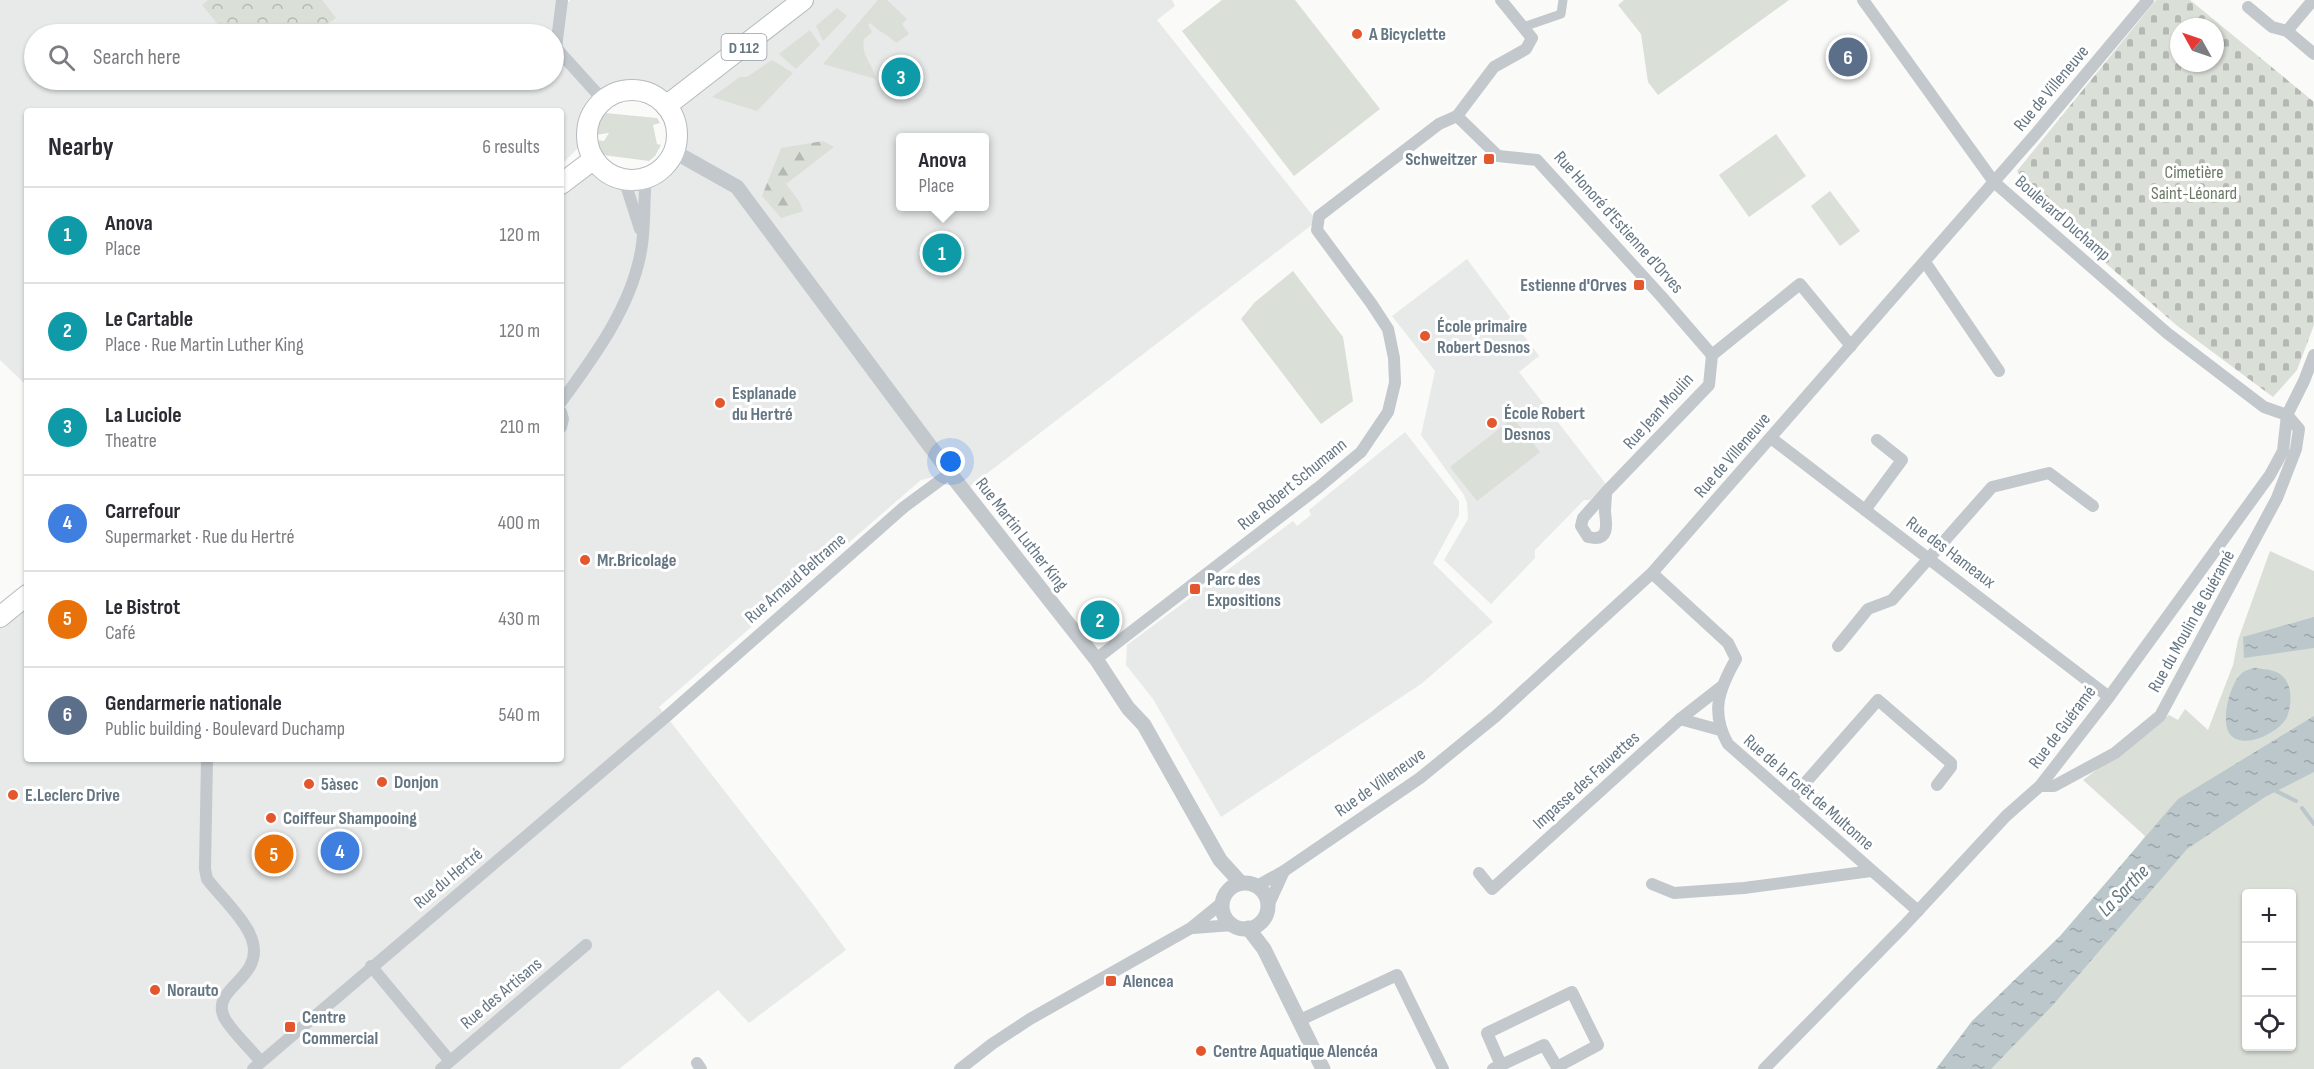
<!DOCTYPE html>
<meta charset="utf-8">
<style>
:root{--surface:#fff;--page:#f2f2f3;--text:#2b2b33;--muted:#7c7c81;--line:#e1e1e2;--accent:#e4572e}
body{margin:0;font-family:"Sofia Sans Condensed",sans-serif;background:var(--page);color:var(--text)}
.controls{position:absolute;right:18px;bottom:18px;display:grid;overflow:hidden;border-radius:6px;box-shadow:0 2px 4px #0004}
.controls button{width:54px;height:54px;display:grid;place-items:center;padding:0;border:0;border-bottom:2px solid var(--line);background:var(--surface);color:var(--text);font:30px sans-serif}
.compass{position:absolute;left:2170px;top:18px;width:54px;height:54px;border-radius:50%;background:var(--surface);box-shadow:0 2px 4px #0004;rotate:310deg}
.you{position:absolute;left:951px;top:462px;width:21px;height:21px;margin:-15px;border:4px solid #fff;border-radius:50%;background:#1a73e8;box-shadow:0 0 0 9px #1a73e833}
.badge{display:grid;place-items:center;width:39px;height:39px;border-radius:50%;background:var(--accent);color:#fff;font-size:20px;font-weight:700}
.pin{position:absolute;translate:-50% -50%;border:3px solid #fff;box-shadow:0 2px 6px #0006}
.popup{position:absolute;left:896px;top:133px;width:93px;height:78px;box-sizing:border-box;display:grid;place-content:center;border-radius:6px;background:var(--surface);filter:drop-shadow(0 2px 4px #0005);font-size:20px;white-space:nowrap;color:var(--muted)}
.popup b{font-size:22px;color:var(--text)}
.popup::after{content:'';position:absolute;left:50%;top:100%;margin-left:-12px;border:12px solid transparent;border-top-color:var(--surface)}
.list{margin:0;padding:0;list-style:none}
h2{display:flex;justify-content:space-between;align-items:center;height:78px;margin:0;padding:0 24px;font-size:26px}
h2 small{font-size:20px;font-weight:400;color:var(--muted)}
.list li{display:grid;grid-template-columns:39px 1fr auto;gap:18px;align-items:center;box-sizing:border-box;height:96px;padding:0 24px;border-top:2px solid var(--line)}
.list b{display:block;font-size:22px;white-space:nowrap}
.list p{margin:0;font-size:20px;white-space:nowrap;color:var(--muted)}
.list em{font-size:20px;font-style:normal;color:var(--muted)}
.icon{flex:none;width:33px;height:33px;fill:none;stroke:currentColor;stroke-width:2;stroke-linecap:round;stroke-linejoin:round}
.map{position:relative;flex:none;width:2314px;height:1069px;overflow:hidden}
.search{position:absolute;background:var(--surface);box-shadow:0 2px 4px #0004;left:24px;top:24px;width:540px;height:66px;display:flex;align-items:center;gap:15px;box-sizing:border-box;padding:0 21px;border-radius:33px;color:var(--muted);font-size:22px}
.panel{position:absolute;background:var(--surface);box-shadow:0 2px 4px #0004;left:24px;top:108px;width:540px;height:654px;border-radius:6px}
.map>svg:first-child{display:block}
.built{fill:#e8e9e9;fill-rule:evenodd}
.grass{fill:#dadfd7;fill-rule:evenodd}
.forest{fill:url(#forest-firs)}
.cemetery{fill:url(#cemetery-stones);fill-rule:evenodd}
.park{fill:url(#park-crowns)}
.water{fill:url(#water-ripples)}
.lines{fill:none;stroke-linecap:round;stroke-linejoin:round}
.stream{stroke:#bbc7cb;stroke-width:4}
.primary-casing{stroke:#b5babe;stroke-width:22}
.pedestrian{stroke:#c3c8cc;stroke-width:9}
.minor{stroke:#c3c8cc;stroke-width:12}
.tertiary{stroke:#c3c8cc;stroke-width:15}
.primary{stroke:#fff;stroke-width:20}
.poi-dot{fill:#e4572e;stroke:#fff;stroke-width:2}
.labels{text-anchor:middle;stroke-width:6;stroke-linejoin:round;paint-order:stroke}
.shield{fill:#fff;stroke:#939fa8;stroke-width:1.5}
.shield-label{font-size:16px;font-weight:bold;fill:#657683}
.poi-label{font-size:18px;font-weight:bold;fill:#657683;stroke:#fff;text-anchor:start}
.street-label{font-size:18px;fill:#657683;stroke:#fff}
.park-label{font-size:18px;fill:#687a64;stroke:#fff}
.water-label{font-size:20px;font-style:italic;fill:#60757c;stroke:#fff}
</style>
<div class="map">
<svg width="2314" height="1069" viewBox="0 0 2314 1069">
<defs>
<pattern id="forest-firs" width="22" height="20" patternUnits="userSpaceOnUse" patternTransform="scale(1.5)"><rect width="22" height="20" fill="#dadfd7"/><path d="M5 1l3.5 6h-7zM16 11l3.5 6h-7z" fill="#b4b9b4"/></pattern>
<pattern id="cemetery-stones" width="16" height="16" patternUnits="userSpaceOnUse" patternTransform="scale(1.5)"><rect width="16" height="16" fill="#dadfd7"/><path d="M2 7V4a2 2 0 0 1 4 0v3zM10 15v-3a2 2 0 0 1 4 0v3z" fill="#b4b9b4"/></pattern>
<pattern id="park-crowns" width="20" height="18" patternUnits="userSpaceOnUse" patternTransform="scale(1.5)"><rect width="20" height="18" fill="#dadfd7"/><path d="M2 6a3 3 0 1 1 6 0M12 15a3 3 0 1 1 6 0" fill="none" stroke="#b4b9b4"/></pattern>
<pattern id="water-ripples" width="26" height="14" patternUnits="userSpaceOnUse" patternTransform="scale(1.5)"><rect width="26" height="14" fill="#bbc7cb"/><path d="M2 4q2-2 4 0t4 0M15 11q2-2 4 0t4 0" fill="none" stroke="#9ca6aa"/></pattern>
</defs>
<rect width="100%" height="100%" fill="#fafaf8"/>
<!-- built -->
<g class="built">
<path d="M0,0H564L570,2V0H1172L1175,6L1157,20L1317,221L964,491L950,473L921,480L659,707L815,907L846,950L749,1023L718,990L619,1069H0V615L27,594V759H561V184L598,165L613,176L624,179H638L654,174L670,157L676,130L672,115L661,101L639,90H631L609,96L591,111L588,125L587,143L581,145L561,165V111H27V386L0,360ZM34,34H554V80H34ZM900,138H984V206H900Z"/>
<path d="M1467,259L1539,356L1519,372L1606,484L1590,500H1584L1541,544L1535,550V558L1491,604L1444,560L1468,519L1467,503L1464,495L1421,435L1435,371L1392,316Z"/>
<path d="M1405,432L1459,501V515L1433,563L1493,622L1421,684L1221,817L1153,699L1126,665L1127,645L1293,521L1297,526L1311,515L1309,510Z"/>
</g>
<!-- grass -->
<g class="grass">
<path d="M878,0H887L907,19L902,24L909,34L896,43C888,34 878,32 871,23L868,25L872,32L864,39C860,55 873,64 876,79L823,64Z"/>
<path d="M1222,0H1295L1380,109L1294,176L1182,31Z"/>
<path d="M1624,0H1789L1658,95L1648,82L1641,34L1618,5Z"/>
<path d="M837,8L847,16L823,41L816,26Z"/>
<path d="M810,30L820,45L796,69L779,54Z"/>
<path d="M772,60L793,73L757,111L712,97L740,77H747Z"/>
<path d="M605,113L657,118L660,123L653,125L657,144L661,145L655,156L649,161L603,155L596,140L604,141L609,133L595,135L600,119Z"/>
<path d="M1776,134L1806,176L1749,217L1719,175Z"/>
<path d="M1830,191L1860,231L1840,246L1811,206Z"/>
<path d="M1293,271L1343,337L1353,401L1321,424L1241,319L1255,302Z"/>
<path d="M1513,418L1540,452L1477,501L1450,467Z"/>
<path d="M2270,551L2314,571V1069H1978L2145,836L2083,780L2169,715L2178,720L2185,709L2208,730L2233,665L2238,640ZM2246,894H2292V1046H2246Z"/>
</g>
<!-- forest -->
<path class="forest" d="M823,141L834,147L786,184L799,201L803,211L781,218L762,196L781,148Z"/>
<!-- cemetery -->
<path class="cemetery" d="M2156,0H2190L2314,102V325L2297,370L2273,397L2175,324L2020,188L2021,178L2017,171ZM2179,27H2215V63H2179Z"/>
<!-- park -->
<path class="park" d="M208,0H322L336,18L313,34H226L202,5Z"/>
<!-- water -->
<g class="water">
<path d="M2314,617V648L2244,658L2243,637Z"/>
<path d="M2255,668C2261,669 2268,669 2273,671C2293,676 2293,702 2287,717C2280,732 2242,752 2229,733C2221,719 2230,683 2242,673C2246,670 2250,669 2255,668Z"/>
<path d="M2314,716V772L2265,797L2187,849L2052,1006L1991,1069H1936L1972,1021L2060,936L2178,799Z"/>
</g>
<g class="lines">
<!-- stream -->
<g class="stream">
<path d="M2272,789L2296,801"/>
<path d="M2302,808L2314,824"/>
</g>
<!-- primary casing -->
<g class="primary-casing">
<g id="primary">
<circle cx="632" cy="135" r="45"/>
<path d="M666,106L803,0"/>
<path d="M561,184L594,159"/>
<path d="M0,617L27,595"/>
</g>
</g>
<!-- pedestrian -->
<path class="pedestrian" d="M1523,27L1561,14L1563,0"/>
<!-- minor -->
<g class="minor">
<path d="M562,0L556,48L603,100"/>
<path d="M1863,0L1994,182L2167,333L2264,407L2287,415L2299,429L2296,449L2277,498L2160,716L2115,753L2054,786H2040"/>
<path d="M2248,7L2272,27L2287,31L2314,54"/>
<path d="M2287,31L2313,0"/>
<path d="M1457,116L1498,156L1537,160L1661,296L1712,355"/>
<path d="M1457,116L1494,67L1526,49L1532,38L1501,0"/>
<path d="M624,179L640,229"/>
<path d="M1925,262L1999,371"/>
<path d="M561,402C593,358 629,310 640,256C646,230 643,203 646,177"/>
<path d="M561,412L563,419L561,427"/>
<path d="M1771,438L2109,697"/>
<path d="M1606,492C1606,499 1605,506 1605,512C1607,526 1609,542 1588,537L1581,526L1583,518L1606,492L1709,385L1712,355L1800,284L1851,346"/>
<path d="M1865,510L1902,460L1877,440"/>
<path d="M1652,573L1728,643L1736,659C1719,689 1710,712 1728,744L1918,911"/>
<path d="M1838,646L1868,609L1892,600L1992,487L2049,473L2093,506"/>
<path d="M1096,659L1319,487L1361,452L1388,412L1395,383L1394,358L1388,329L1371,303L1317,230L1319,216L1439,124L1457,116"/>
<path d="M1680,719L1720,730"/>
<path d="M207,759L205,869L207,879C220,896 249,923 253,943C262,980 208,989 225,1019C234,1034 250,1048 261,1062"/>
<path d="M1791,799L1878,700L1951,763V767L1937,785"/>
<path d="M1479,873L1492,889L1680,719L1721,687"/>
<path d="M1652,884L1674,893L1744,888L1871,871"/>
<path d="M1257,886L1284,871L1420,778L1496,716L1652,573L2034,136L2148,0"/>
<path d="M1268,906L1284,871"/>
<path d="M1193,928L1233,925"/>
<path d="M371,966L450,1061"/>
<path d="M1298,1021L1397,975L1443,1069"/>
<path d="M697,1063L701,1069"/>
<path d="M253,1069L667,716L904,507L950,473"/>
<path d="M441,1069L586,945"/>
<path d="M960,1069L992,1044L1030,1019L1191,928L1223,902"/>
<path d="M1493,1069L1544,1045L1557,1067L1598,1045L1572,992L1487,1033L1501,1065"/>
<path d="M1764,1069L1903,927L2006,816L2040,786L2109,697L2270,475L2283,451L2287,415L2304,381L2314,355"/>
</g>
<!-- tertiary -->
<g class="tertiary">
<path d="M673,151L737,187L956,481L1096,659L1128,708L1144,725L1220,860L1241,883"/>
<circle cx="1245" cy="906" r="23"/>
<path d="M1248,928L1264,949L1323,1069"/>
</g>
<!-- primary -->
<use href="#primary" class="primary"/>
</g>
<!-- markers -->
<g class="poi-dot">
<circle cx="1357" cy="34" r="6"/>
<rect x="1483" y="153" width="12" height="12" rx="3"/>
<rect x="1633" y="279" width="12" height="12" rx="3"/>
<circle cx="1425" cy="336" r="6"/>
<circle cx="720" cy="403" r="6"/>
<circle cx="1492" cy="423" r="6"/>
<circle cx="585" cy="560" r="6"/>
<rect x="1189" y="583" width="12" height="12" rx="3"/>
<circle cx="382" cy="782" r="6"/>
<circle cx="309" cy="784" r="6"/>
<circle cx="13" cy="795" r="6"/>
<circle cx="271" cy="818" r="6"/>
<rect x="1105" y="975" width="12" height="12" rx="3"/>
<circle cx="155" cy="990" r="6"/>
<rect x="284" y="1021" width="12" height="12" rx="3"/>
<circle cx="1201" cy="1051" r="6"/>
</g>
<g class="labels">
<!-- shield labels -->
<rect class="shield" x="721.5" y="34" width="45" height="26" rx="4.5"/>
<g class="shield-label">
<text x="744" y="53">D 112</text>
</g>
<!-- poi labels -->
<g class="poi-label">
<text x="1369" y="40">A Bicyclette</text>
<text x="1477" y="165" text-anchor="end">Schweitzer</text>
<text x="1627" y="291" text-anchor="end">Estienne d'Orves</text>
<text x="1437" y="332">École primaire<tspan x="1437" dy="21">Robert Desnos</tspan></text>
<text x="732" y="399">Esplanade<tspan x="732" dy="21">du Hertré</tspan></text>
<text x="1504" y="419">École Robert<tspan x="1504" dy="21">Desnos</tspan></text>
<text x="597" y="566">Mr.Bricolage</text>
<text x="1207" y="585">Parc des<tspan x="1207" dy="21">Expositions</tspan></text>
<text x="394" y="788">Donjon</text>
<text x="321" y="790">5àsec</text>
<text x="25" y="801">E.Leclerc Drive</text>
<text x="283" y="824">Coiffeur Shampooing</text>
<text x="1123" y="987">Alencea</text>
<text x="167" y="996">Norauto</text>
<text x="302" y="1023">Centre<tspan x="302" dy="21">Commercial</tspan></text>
<text x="1213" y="1057">Centre Aquatique Alencéa</text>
</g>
<!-- street labels -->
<g class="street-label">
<text transform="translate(2051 88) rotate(-50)" y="6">Rue de Villeneuve</text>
<text transform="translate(2063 218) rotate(41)" y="6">Boulevard Duchamp</text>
<text transform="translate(1619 222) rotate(48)" y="6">Rue Honoré d'Estienne d'Orves</text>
<text transform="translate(1658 411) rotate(-48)" y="6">Rue Jean Moulin</text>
<text transform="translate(1732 455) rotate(-49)" y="6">Rue de Villeneuve</text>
<text transform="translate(1292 484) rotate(-39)" y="6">Rue Robert Schumann</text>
<text transform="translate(1022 534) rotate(52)" y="6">Rue Martin Luther King</text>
<text transform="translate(1951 552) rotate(37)" y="6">Rue des Hameaux</text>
<text transform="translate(795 578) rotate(-41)" y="6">Rue Arnaud Beltrame</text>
<text transform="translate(2191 621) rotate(-61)" y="6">Rue du Moulin de Guéramé</text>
<text transform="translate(2062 727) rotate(-53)" y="6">Rue de Guéramé</text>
<text transform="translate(1586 780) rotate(-42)" y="6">Impasse des Fauvettes</text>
<text transform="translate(1380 782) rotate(-35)" y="6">Rue de Villeneuve</text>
<text transform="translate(1809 792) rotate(41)" y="6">Rue de la Forêt de Multonne</text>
<text transform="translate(448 878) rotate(-40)" y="6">Rue du Hertré</text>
<text transform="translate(501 993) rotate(-40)" y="6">Rue des Artisans</text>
</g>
<!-- park labels -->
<g class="park-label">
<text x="2194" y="178">Cimetière<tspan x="2194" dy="21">Saint-Léonard</tspan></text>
</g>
<!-- water labels -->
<g class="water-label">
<text transform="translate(2123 890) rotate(-46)" y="7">La Sarthe</text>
</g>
</g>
</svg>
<div class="controls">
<button>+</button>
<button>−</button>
<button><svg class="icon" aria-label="locate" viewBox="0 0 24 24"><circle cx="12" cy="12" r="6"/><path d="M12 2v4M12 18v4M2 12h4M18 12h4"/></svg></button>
</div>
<svg class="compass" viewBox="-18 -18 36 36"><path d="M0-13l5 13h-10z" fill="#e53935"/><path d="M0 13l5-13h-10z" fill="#7c7c81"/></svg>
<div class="you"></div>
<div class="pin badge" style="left:942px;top:253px;background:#0f9aa8">1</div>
<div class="popup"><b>Anova</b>Place</div>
<div class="pin badge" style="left:1100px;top:620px;background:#0f9aa8">2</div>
<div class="pin badge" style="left:901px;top:77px;background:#0f9aa8">3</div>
<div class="pin badge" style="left:340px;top:851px;background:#3f7fe0">4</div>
<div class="pin badge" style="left:274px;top:854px;background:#e8710a">5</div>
<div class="pin badge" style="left:1848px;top:57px;background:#5c6f8a">6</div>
<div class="search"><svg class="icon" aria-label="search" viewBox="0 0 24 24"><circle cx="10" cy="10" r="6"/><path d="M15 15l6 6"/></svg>Search here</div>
<section class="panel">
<h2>Nearby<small>6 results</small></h2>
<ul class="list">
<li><span class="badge" style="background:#0f9aa8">1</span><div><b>Anova</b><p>Place</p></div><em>120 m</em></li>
<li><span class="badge" style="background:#0f9aa8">2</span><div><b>Le Cartable</b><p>Place · Rue Martin Luther King</p></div><em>120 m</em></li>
<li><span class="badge" style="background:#0f9aa8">3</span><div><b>La Luciole</b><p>Theatre</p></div><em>210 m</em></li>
<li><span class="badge" style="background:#3f7fe0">4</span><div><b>Carrefour</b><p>Supermarket · Rue du Hertré</p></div><em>400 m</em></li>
<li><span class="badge" style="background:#e8710a">5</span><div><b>Le Bistrot</b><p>Café</p></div><em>430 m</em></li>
<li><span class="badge" style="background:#5c6f8a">6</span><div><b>Gendarmerie nationale</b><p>Public building · Boulevard Duchamp</p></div><em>540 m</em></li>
</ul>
</section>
</div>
